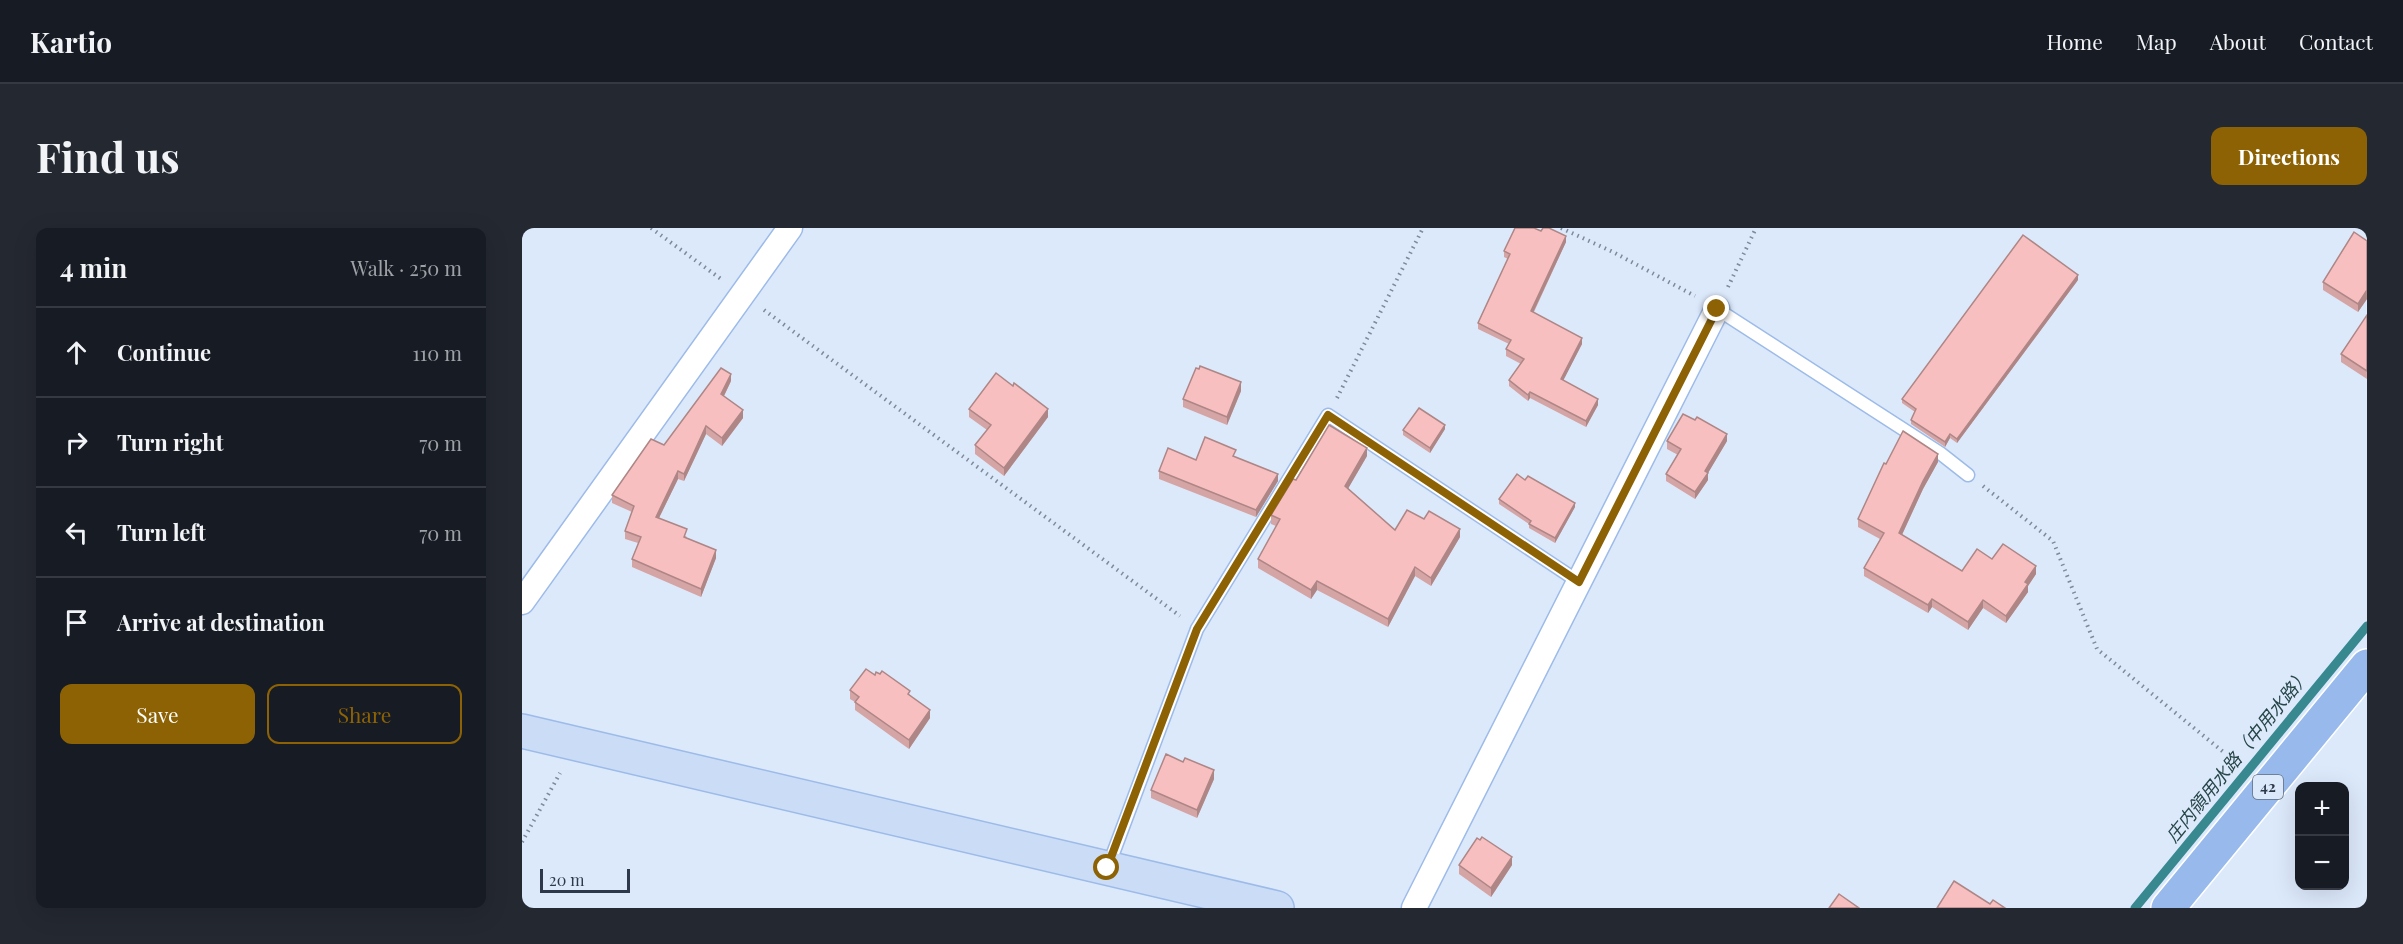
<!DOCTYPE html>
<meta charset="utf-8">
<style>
:root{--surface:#171b24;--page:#242831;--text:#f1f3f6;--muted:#9ea1a6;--line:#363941;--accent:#8c6205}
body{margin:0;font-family:"Playfair Display","Noto Sans JP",serif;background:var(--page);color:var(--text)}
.controls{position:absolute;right:18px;bottom:18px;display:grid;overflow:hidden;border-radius:12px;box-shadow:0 6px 24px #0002}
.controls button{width:54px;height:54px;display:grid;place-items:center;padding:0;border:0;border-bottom:2px solid var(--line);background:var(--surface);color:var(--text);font:30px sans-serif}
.scale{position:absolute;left:18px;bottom:15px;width:90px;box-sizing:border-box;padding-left:6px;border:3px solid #2d394b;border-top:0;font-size:16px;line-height:21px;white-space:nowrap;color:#2d394b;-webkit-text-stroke:4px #dce9fb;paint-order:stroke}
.stop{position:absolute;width:18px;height:18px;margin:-14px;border:4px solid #8c6205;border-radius:50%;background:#fff}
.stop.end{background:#8c6205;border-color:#fff;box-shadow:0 2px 6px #0008}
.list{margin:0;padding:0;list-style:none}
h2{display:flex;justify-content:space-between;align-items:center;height:78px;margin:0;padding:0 24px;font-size:26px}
h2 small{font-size:20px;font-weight:400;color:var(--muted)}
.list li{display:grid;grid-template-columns:39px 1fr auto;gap:18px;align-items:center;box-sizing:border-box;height:90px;padding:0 24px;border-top:2px solid var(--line)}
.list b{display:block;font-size:22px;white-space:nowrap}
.list em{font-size:20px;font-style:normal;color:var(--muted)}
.actions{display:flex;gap:12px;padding:18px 24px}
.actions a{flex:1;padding:14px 0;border:2px solid var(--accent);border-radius:12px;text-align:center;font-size:21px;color:var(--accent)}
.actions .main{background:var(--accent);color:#fff}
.icon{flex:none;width:33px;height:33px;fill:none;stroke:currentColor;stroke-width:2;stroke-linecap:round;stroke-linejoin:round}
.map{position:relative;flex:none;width:1845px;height:680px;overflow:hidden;border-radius:12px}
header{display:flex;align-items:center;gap:36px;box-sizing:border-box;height:84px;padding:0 30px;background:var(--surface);border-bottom:2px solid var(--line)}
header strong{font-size:28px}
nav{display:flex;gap:33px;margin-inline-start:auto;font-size:21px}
.intro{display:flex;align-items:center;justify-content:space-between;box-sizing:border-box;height:144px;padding:0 36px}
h1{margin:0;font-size:42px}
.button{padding:15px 27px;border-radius:12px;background:var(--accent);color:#fff;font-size:21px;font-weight:700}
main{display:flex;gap:36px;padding:0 36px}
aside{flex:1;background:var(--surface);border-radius:12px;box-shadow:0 6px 24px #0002}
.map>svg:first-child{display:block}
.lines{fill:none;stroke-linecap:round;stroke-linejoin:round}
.stream{stroke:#388890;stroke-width:9}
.lane-casing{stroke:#9dbbe8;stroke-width:15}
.street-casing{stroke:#9dbbe8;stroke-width:27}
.secondary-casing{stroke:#9dbbe8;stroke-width:36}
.primary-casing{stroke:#fff;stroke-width:36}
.path{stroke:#7e8a9c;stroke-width:4;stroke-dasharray:1.5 4.5;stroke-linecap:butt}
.lane{stroke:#fff;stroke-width:12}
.street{stroke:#fff;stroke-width:24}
.secondary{stroke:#cbdcf6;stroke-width:33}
.primary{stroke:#97b9ec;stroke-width:33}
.wall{fill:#d5a4a5}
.shaded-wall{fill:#ae8686}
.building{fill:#f8bfc0;stroke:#ae8686;stroke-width:1.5}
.route{stroke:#8c6205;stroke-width:8}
.labels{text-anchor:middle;stroke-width:6;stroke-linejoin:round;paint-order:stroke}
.shield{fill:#dce9fb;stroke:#626e80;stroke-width:1.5}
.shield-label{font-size:15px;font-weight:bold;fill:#2d394b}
.water-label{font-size:18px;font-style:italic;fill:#274748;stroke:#dce9fb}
</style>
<header>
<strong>Kartio</strong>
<nav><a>Home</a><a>Map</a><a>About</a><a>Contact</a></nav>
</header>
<div class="intro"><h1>Find us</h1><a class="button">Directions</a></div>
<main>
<aside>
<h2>4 min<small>Walk · 250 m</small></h2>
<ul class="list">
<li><svg class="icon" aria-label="ahead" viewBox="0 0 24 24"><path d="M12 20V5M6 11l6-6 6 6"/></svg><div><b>Continue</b></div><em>110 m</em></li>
<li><svg class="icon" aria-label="right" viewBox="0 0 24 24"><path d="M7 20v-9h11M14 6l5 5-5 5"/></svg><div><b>Turn right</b></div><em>70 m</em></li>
<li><svg class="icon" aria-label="left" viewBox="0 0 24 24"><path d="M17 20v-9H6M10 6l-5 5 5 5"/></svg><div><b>Turn left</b></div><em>70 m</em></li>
<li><svg class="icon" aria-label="arrive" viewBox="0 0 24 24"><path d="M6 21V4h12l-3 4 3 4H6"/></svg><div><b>Arrive at destination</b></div></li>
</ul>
<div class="actions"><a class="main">Save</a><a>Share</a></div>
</aside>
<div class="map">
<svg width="1845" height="680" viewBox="0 0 1845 680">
<rect width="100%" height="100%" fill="#dce9fb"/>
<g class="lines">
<!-- stream -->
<path class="stream" d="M1613,680L1845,398"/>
<!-- lane casing -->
<g class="lane-casing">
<g id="lane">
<path d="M1195,81L1418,225L1446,247"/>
<path d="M586,639L675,401L806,187L1057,354"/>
</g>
</g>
<!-- street casing -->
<g class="street-casing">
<g id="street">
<path d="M0,374L268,0"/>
<path d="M892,680L1195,81"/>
</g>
</g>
<!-- secondary casing -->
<g class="secondary-casing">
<path id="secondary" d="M0,503L755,680"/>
</g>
<!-- primary casing -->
<g class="primary-casing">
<path id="primary" d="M1646,680L1845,438"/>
</g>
<!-- path -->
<g class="path">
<path d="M129,0L199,51"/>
<path d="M1039,0L1091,24L1173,68"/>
<path d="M1206,59L1234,0"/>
<path d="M242,82L658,388"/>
<path d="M815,170L901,0"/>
<path d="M1461,258L1531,313L1575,421L1710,531"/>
<path d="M0,614L38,545"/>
</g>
<!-- lane -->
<use href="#lane" class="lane"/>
<!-- street -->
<use href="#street" class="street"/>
<!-- secondary -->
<use href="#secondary" class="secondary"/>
<!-- primary -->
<use href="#primary" class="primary"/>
</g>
<!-- wall -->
<g class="wall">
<path d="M1845,13V71L1836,84L1801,62V54Z"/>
<path d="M1044,14L1012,84L1060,116L1041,152L1076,177L1064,199L1008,170L1006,173L987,158V152L999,136L984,128V121L987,116L956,101V95L986,31L982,29V23Z"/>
<path d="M1556,52L1435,215L1428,210L1423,219L1389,196V192L1393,184L1380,175V171Z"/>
<path d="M1845,87V151L1819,134V126Z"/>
<path d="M209,153L202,168L221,190L200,218L184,206L162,253L156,251L137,290L165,309L164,310L194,330L179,369L110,339V331L116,315L103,311V303L110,284L90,275V267Z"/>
<path d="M719,163L705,197L661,179V171Z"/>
<path d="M447,181L526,189L482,248L453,226V217L465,202L447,189Z"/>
<path d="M1173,192L1205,213L1186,245V252L1173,271L1144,253V246L1156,227L1145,221V213Z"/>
<path d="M923,201L908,225L881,207V202Z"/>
<path d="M845,228L826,260L873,302L902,291L938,309L909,358L893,348L866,399L795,362L789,371L736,340V331L754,298L749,296V287Z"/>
<path d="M714,229L756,253L734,289L637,251V243L674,232Z"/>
<path d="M1416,234L1401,261L1380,307L1440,343L1470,331L1514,346L1506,358V364L1484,395L1461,380L1446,402L1410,379L1406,385L1342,348V340L1358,311L1336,299V291L1364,236Z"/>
<path d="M1003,252L1053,279L1033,315L1007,300V296L977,276V271Z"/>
<path d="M353,447L388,467L408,490L387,521L333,482V474L328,471V462Z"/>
<path d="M692,551L675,590L629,570V562Z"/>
<path d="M937,637H990L969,669L937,646Z"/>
</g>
<!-- shaded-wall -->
<g class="shaded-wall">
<path d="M1044,8V14L1009,89V83Z"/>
<path d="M1556,47V52L1435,215V211Z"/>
<path d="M1845,62V71L1836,84V76Z"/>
<path d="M1060,110V116L1039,157V151Z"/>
<path d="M209,146V153L199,174V166Z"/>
<path d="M719,154V163L705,197V189Z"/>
<path d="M1008,164V170L1006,173V167Z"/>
<path d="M1076,171V177L1064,199V193Z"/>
<path d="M526,181V189L482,248V240Z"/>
<path d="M221,182V190L200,218V210Z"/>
<path d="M923,197V201L908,225V220Z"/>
<path d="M184,198V206L162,253V246Z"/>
<path d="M1205,206V213L1186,245V252L1173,271V264L1183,243Z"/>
<path d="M1428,206V210L1423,219V214Z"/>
<path d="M845,220V228L823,266V258Z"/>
<path d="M1416,226V234L1401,261L1377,313V305L1401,253Z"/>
<path d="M156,243V251L134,296V289Z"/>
<path d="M756,246V253L734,289V282Z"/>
<path d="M1053,275V279L1033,315V310Z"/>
<path d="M938,301V309L909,358V350Z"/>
<path d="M194,322V330L179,369V361Z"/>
<path d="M1514,338V346L1506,358V364L1484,395V388L1503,354Z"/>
<path d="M893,339V348L866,399V391Z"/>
<path d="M795,353V362L789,371V362Z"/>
<path d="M1410,371V379L1406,385V377Z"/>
<path d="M1461,372V380L1446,402V394Z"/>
<path d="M408,482V490L387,521V512Z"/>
<path d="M692,542V551L675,590V582Z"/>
<path d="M990,629V637L969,669V660Z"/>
</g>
<!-- building -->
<g class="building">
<path d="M993,0H1012L1019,3L1021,0H1027L1044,8L1009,83L1060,110L1039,151L1076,171L1064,193L1008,164L1006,167L987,152L1002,131L984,121L989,112L956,95L988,26L982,23Z"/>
<path d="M1832,4L1845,13V62L1836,76L1801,54Z"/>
<path d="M1501,7L1556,47L1435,211L1428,206L1423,214L1389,192L1394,181L1380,171Z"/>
<path d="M1845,87V143L1819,126Z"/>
<path d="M678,138L719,154L705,189L661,171L674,140L677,141Z"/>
<path d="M199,140L209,146L199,166L221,182L200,210L184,198L162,246L156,243L134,289L165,301L162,309L194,322L179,361L110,331L119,309L103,303L112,278L90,267L129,211L142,217Z"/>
<path d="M474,145L491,158L492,155L526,181L482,240L453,217L469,197L447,181Z"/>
<path d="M897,180L923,197L908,220L881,202Z"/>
<path d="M1161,186L1173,192L1175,189L1205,206L1183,243L1186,245L1173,264L1144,246L1159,221L1145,213Z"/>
<path d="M807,197L845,220L823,258L873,302L885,282L902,291L907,283L938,301L909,350L893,339L866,391L795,353L789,362L736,331L758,291L749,287L771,251L774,252Z"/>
<path d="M1381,203L1416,226L1401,253L1377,305L1440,343L1455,321L1470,331L1481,316L1514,338L1503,354L1506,356L1484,388L1461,372L1446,394L1410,371L1406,377L1342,340L1362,305L1336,291L1362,235L1364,236Z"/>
<path d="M683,209L714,222L711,228L756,246L734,282L637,243L646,220L674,232Z"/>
<path d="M995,246L1003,252L1006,248L1053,275L1033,310L1007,296L1009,293L977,271Z"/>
<path d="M344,441L353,447L354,444L358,446L360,443L388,463L386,466L408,482L387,512L333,474L337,469L328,462Z"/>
<path d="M644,526L661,534L663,530L692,542L675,582L629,562Z"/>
<path d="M960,609L990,629L969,660L937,637L955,610L958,612Z"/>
<path d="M1432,653L1468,676L1471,672L1483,680H1415Z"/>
<path d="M1317,666L1337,680H1307Z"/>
</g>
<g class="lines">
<!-- route -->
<path class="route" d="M585,640L675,401L806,187L1057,354L1195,81"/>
</g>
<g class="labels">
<!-- shield labels -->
<rect class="shield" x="1731" y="547" width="30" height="24" rx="4.5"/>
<g class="shield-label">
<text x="1746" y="564">42</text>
</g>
<!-- water labels -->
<g class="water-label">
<text transform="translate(1716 528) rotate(-51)" y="6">庄内領用水路（中用水路）</text>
</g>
</g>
</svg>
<div class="controls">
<button>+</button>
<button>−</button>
</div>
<div class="scale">20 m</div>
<div class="stop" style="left:585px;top:640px"></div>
<div class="stop end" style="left:1195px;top:81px"></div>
</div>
</main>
